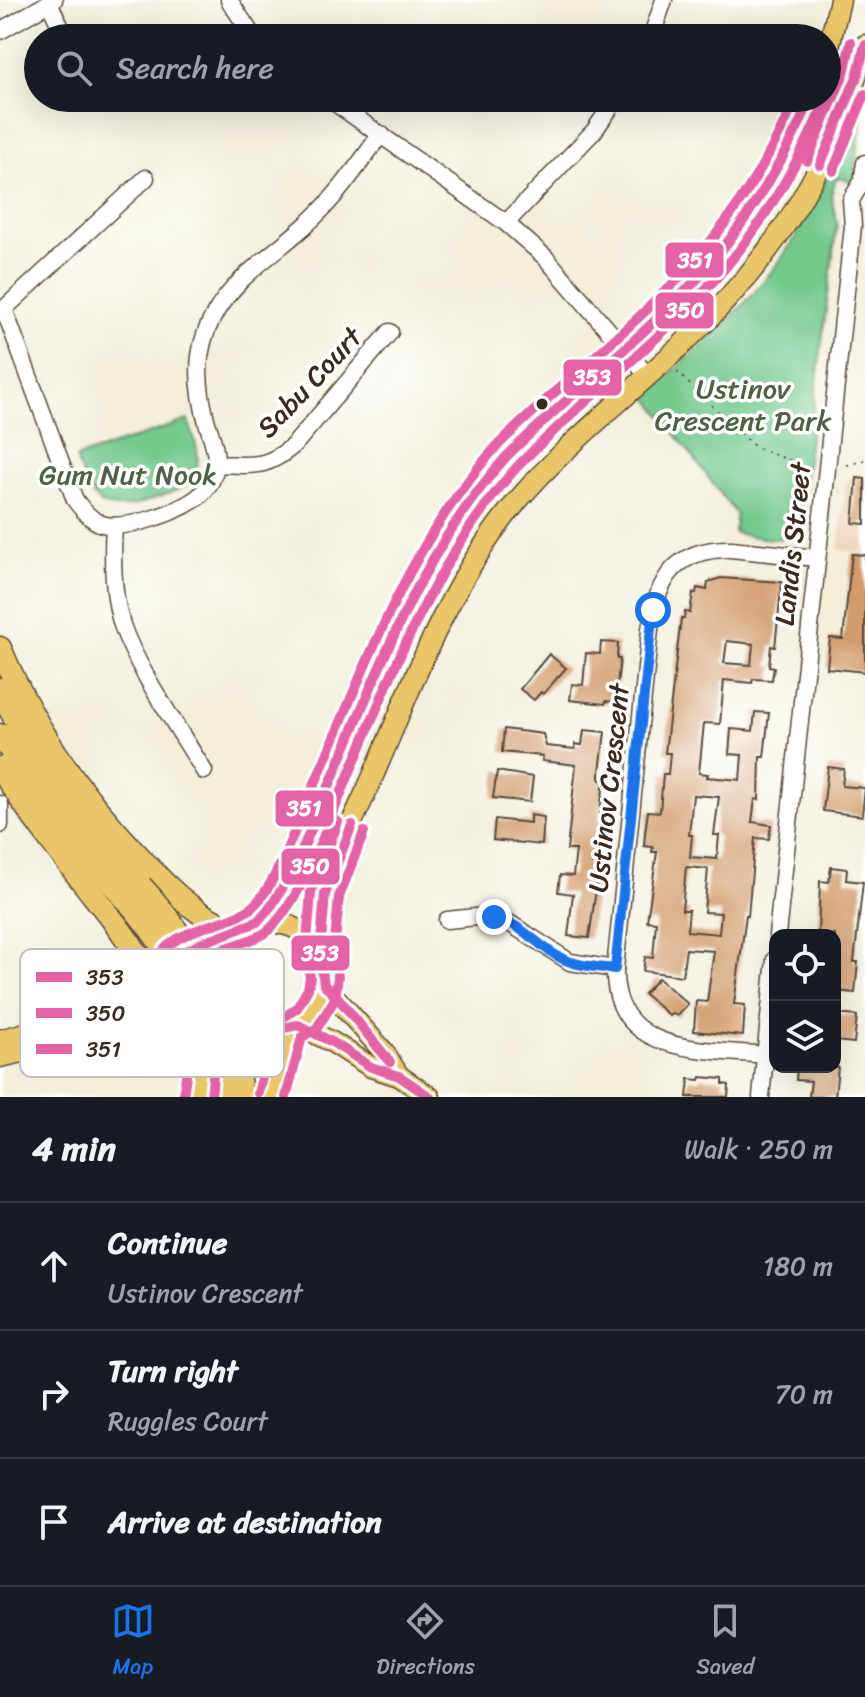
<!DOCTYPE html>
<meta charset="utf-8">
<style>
:root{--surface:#171b24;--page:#242831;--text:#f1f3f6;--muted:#9ea1a6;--line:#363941;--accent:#1a73e8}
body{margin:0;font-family:Sriracha,sans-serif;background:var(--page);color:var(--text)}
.controls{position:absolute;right:24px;bottom:24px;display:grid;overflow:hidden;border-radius:16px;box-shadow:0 8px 32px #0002}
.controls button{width:72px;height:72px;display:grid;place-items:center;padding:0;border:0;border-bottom:2px solid var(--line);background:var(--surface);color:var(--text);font:40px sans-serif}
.stop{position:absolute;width:24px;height:24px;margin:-18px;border:6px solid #1a73e8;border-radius:50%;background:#fff}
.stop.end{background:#1a73e8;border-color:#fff;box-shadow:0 2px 8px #0008}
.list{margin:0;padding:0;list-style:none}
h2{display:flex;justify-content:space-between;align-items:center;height:104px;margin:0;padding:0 32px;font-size:34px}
h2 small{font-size:26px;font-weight:400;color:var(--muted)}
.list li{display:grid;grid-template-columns:52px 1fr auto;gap:24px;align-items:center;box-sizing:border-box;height:128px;padding:0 32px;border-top:2px solid var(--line)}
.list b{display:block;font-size:30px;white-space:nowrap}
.list p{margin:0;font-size:26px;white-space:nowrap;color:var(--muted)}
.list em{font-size:26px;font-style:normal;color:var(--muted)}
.icon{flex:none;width:44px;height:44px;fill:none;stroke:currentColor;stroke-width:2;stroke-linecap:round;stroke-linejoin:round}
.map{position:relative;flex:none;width:865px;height:1097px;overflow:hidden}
.search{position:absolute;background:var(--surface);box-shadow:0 8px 32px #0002;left:24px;right:24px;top:24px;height:88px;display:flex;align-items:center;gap:20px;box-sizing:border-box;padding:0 28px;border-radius:44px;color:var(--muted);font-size:30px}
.sheet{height:488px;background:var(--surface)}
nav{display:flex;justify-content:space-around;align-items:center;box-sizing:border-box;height:112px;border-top:2px solid var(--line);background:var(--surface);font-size:22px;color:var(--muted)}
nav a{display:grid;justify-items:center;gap:4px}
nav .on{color:var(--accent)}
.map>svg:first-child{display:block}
.built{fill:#edd7bb}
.green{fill:#74c98d;stroke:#587a56;stroke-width:2}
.building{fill:#d19b6c;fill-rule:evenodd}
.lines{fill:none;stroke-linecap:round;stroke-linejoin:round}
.minor-casing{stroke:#57483a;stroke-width:19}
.major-casing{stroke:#57483a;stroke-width:23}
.highway-casing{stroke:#57483a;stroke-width:25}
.path{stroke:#57483a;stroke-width:2;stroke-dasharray:2 6;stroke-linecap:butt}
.minor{stroke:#fff;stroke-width:16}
.major{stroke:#e9c769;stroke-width:20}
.highway{stroke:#e9c769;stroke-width:22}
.highway-bridge-casing{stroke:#57483a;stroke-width:25;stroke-linecap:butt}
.highway-bridge{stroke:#e9c769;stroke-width:22}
.bus-1-casing{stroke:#fff;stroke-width:16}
.bus-2-casing{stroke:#fff;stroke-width:16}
.bus-3-casing{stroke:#fff;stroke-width:16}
.bus-1{stroke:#e463a4;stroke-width:10}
.bus-2{stroke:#e463a4;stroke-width:10}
.bus-3{stroke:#e463a4;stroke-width:10}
.route{stroke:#1a73e8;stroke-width:10}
.bus-dot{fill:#3b2a1e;stroke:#fff;stroke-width:3}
.labels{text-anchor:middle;stroke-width:7;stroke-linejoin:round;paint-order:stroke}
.street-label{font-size:28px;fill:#3b2a1e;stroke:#fff}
.park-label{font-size:28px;fill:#4f6245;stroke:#fff}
.key{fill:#fff;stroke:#c4bfbc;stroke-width:2}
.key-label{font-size:22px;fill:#3b2a1e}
.line-badge{stroke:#fff;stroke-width:3}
.badge-label{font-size:22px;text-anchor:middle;font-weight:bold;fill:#fff}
</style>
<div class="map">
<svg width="865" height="1097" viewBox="0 0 865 1097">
<rect width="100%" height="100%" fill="#fff"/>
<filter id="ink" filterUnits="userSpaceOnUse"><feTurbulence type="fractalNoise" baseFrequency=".0125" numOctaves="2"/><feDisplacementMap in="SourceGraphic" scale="16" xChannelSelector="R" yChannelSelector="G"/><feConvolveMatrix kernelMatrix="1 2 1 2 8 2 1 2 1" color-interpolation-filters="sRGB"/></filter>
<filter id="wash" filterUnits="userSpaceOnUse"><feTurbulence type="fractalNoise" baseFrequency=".006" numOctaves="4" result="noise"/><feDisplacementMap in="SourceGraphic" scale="32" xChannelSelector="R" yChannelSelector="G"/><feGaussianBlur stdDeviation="1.8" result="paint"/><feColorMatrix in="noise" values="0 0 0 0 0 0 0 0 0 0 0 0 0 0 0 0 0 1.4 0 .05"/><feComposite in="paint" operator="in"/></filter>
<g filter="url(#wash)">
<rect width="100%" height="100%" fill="#f3efdb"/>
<!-- built -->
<path class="built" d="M865,474V552L838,550L846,482L852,475Z"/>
<!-- green -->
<g class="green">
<path d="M858,109L862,110L854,181L836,178L831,195L837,224L798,531C782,546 754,536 734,533L736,514L646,395C695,352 745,310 783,256C814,211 836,160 858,109Z"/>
<path d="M188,420C196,444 205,462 189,484C177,492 162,496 148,501C101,518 90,500 76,458Z"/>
</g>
<g id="blocks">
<!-- building -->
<g class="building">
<path d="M857,478L865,479V524L853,523Z"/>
<path d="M852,554L865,555V672L827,668L830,638L843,639Z"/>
<path d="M721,578L782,582L775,647L771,646L769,666L774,667L772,680L753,679L752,683L724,680L720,724L704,723L699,773L708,774L707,777L740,780L742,755L729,754L731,729L753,731L755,712L769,713L764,757H760L759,800L755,799L752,822L771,825L769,839L755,838L748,916L746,915L734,1004L745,1005L743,1036L694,1031L696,1001L707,1002L714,951L686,949L682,976L643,971L645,957L653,958L656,922L647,921L657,852H652L653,847L644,846L645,833L648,811L660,812L663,774H668L670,753H665L681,618L684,619L685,612L690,613L693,593H696L697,588L707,590L708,582ZM727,641L753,644L751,665L724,663ZM693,795L719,797L714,835H719L717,859L690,857L692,835H689ZM686,867L708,869L704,912L721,913L719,934L687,931L689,910H682Z"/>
<path d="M601,642L618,643L617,659H620L615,702L606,701L605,704L570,700L572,684L583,685L586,653L600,654Z"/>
<path d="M549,654L566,668L543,694L541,692L534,700L520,689Z"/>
<path d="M504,729L543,734L546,746L575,749V744L582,745L584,730L605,732L600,771V780L604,781L599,820L603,821L594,882L597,883L589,938L568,936L573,894L558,892L560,875L573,876L576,850H567L576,765L542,761L543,756L502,752Z"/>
<path d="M828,767L844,769L842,786L865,788L862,816L823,811Z"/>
<path d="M497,771L533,777L530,802L493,798Z"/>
<path d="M530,815L544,817L542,845L493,840L495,819L530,823Z"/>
<path d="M831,867L847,869L846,880L863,882L854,962H858L855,993L835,991V935H818L820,881L829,882Z"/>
<path d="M658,978L688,1004L677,1016L672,1013L670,1016L644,994Z"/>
<path d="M835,1014L857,1016L854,1043L835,1041Z"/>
<path d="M797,1067H838L835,1097H809L811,1081L796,1080Z"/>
<path d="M701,1077L723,1079V1084L729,1085L728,1097H687L689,1079L700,1080Z"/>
</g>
</g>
</g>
<g filter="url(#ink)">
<use href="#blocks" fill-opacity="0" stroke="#57483a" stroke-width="2"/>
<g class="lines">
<!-- minor casing -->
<g class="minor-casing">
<g id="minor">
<path d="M229,0L254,38"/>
<path d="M49,3L66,38"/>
<path d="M0,31L54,0"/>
<path d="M521,37L522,38"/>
<path d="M651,38L664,0"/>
<path d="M328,98L506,223L545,257L647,375"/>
<path d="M146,178L4,309L75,500C82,509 90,520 102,524C124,531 175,513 194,500C205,493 215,478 216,464C217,451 211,435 207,423C197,386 194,351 213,317C234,277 276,253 308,223C337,197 358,165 381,134"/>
<path d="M506,223L594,131L617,98"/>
<path d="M216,464C252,465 265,470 294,445L390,332"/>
<path d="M114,526C112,558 112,593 122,625C138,671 178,727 204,771"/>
<path d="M0,804V825"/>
<path d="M447,920L486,916L503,919L570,962L615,969"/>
<path d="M777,935L853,226L851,200L862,182L865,163"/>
<path d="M765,1055C704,1049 613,1056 615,969L650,629C657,579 676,548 731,549L816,558"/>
<path d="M761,1097L775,959"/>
</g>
</g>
<!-- major casing -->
<g class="major-casing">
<g id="major">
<path d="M827,55L840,0"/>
<path d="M259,922L289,879L392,637L416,585L447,534L484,483L534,431L679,297L716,255L764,190L789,146L811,98"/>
<path d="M259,922C273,922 288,923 300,931C333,950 331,1005 299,1025C281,1036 230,1036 209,1032C193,1029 177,1020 170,1005C146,952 222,933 259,922Z"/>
<path d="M320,954C322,934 321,914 325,894C334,854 357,814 373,776C414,681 450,579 519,499C582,426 663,370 728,298C793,228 842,138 865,45"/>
<path d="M324,985L384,1052L399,1076"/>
<path d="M298,1025L332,1042L371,1067L399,1076L430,1097"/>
<path d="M0,1040L128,1005L166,988"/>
<path d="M0,1057L146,1025L183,1021"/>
</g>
</g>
<!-- highway casing -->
<g class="highway-casing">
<g id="highway">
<path d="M0,648C32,724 77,791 134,851C153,872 173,894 196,910C207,919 221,924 234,930"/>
<path d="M0,689C34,764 86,825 141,886"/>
<path d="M0,735L68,835L126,899"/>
<path d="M0,768C35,823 75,872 115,923C131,943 144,970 166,984"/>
<path d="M111,1010L128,975L131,944"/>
<path d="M196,1029L201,1057L197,1097"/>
<path d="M271,1097L290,1028"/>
</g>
</g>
<!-- path -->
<g class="path">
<path d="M677,372L755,447L812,469"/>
<path d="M847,465L865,460"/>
</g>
<!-- minor -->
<use href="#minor" class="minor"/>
<!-- major -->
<use href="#major" class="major"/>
<!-- highway -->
<use href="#highway" class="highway"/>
<!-- highway-bridge casing -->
<g class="highway-bridge-casing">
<g id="highway-bridge">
<path d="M141,886C194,943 231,1019 242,1097"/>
<path d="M126,899C175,955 211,1023 223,1097"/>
</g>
</g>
<!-- highway-bridge -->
<use href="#highway-bridge" class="highway-bridge"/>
<!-- bus-1 casing -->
<g class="bus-1-casing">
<g id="bus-1">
<path d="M820,165L857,77L865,45"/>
<path d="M352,825L325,894L320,954L324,985L339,999L390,1062"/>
<path d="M430,1097L399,1076L371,1067L332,1042L298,1025L259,1033L212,1032L186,1023L172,1008L167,997L166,982L171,965L179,955L204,942L257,922L272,905L295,867C316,816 338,766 359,715C398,622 438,533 506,457C568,395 638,342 698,278C746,225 783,163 811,98"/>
</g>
</g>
<!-- bus-2 casing -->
<g class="bus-2-casing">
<g id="bus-2">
<path d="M833,171L865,94"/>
<path d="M211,1097C213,1073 218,1048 209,1025C202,1006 172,1008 181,977C189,952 244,947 265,933C275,926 282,915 289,905C314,867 329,821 347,779C394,669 436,557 517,467C578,404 648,351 707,288C758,234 795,171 824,104"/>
<path d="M286,1097L302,1037L317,1028L335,999L338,977L334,953L339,897L364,832"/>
</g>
</g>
<!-- bus-3 casing -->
<g class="bus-3-casing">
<g id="bus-3">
<path d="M807,161L844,73L851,42"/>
<path d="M258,1093L277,1022L297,1008L308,989L310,977L306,954L311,892L338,822"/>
<path d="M183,1096C185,1079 191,1057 184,1041C182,1035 175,1032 171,1028C155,1014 149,993 153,972C163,928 216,929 247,911C263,901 274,877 282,861C303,811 325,760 346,710C386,615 427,524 496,447C558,385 629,332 688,268C734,218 769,160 796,98"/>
</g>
</g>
<!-- bus-1 -->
<use href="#bus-1" class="bus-1"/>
<!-- bus-2 -->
<use href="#bus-2" class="bus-2"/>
<!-- bus-3 -->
<use href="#bus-3" class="bus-3"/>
</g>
</g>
<g class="lines" filter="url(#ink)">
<!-- route -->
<path class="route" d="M494,917C520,923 537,945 559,957C576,966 596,967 615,969L653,610"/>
</g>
<!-- markers -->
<circle class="bus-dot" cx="542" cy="404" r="7"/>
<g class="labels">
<!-- street labels -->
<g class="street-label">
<text transform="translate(309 382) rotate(-47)" y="10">Sabu Court</text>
<text transform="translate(792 544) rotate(-84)" y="10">Landis Street</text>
<text transform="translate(608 788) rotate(-84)" y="10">Ustinov Crescent</text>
</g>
<!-- park labels -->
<g class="park-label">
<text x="743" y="398">Ustinov<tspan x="743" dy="32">Crescent Park</tspan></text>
<text x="128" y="484">Gum Nut Nook</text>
</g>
</g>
<!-- legend -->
<rect x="20" y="949" width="264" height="128" rx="12" class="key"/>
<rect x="36" y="972" width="36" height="10" fill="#e463a4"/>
<rect x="36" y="1008" width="36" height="10" fill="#e463a4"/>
<rect x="36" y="1044" width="36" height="10" fill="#e463a4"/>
<g class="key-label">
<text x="86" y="985">353</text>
<text x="86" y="1021">350</text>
<text x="86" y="1057">351</text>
</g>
<g class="line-badge">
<rect x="664" y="241" width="61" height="38" rx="8" fill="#e463a4"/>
<rect x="654" y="291" width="61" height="39" rx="8" fill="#e463a4"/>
<rect x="562" y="358" width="61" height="39" rx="8" fill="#e463a4"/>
<rect x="274" y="789" width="61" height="39" rx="8" fill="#e463a4"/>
<rect x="280" y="847" width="61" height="39" rx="8" fill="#e463a4"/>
<rect x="290" y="934" width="61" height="38" rx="8" fill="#e463a4"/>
</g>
<g class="badge-label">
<text x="695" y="268">351</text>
<text x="685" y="318">350</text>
<text x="592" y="385">353</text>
<text x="304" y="816">351</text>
<text x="310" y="874">350</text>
<text x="320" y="961">353</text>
</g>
</svg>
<div class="controls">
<button><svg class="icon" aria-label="locate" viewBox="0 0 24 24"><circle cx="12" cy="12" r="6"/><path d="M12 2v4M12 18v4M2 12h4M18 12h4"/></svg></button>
<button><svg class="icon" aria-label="layers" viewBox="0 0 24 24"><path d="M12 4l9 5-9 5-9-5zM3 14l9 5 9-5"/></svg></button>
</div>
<div class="stop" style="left:653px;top:610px"></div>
<div class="stop end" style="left:494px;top:917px"></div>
<div class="search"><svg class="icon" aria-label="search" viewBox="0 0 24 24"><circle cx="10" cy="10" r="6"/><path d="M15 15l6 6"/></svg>Search here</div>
</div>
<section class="sheet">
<h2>4 min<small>Walk · 250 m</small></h2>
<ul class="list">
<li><svg class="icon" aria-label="ahead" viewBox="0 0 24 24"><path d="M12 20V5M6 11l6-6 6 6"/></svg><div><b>Continue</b><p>Ustinov Crescent</p></div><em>180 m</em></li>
<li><svg class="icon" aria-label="right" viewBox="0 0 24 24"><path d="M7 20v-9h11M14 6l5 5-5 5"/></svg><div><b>Turn right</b><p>Ruggles Court</p></div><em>70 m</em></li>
<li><svg class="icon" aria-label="arrive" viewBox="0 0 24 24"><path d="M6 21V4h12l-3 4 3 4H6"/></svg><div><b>Arrive at destination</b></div></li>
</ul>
</section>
<nav>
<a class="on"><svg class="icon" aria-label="map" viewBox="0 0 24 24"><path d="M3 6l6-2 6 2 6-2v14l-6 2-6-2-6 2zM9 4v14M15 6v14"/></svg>Map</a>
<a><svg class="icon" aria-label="directions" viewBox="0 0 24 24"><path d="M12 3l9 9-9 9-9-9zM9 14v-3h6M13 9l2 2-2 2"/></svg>Directions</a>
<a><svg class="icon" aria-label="saved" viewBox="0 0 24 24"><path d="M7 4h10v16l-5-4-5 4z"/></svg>Saved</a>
</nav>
